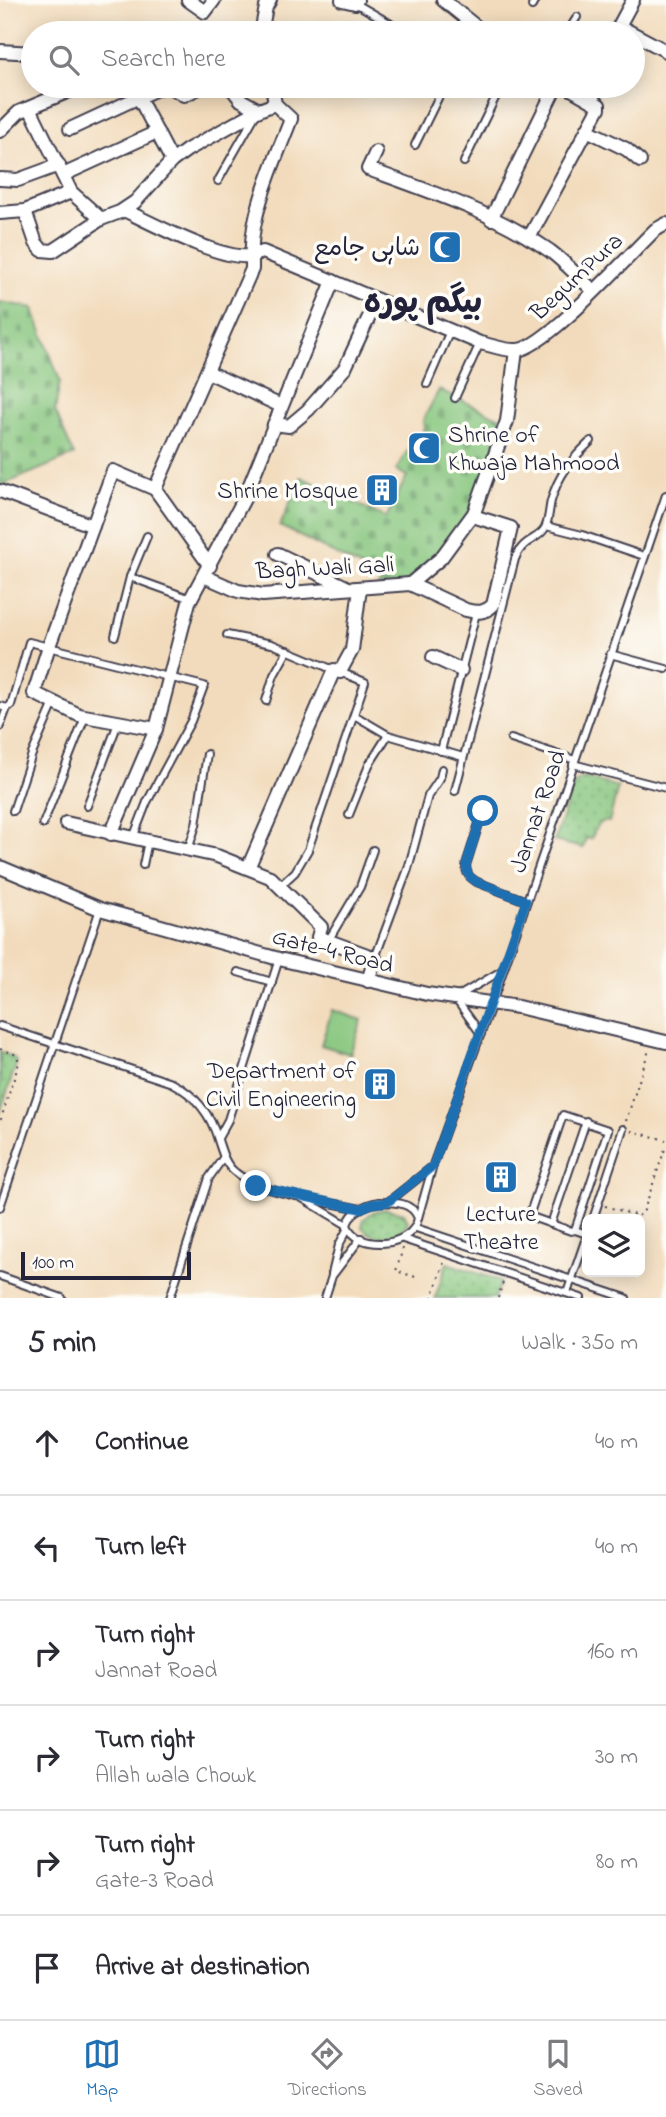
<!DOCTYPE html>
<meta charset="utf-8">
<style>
:root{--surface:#fff;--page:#f2f2f3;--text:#2b2b33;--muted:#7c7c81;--line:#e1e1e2;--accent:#1f6fb2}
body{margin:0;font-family:"Indie Flower","Playpen Sans Arabic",sans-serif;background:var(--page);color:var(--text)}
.controls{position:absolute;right:21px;bottom:21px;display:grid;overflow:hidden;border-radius:10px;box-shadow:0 4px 18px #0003}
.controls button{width:63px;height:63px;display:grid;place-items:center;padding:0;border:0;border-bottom:2px solid var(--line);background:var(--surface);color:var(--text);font:35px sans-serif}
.scale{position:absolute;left:21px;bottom:18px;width:170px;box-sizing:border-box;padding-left:7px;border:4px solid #22223b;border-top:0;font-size:19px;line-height:24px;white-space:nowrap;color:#22223b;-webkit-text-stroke:5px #fdfcf7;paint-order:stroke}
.stop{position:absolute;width:21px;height:21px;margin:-16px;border:5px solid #1f6fb2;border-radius:50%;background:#fff}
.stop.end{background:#1f6fb2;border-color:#fff;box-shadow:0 2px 7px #0008}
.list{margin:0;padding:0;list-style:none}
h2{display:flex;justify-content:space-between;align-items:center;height:91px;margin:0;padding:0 28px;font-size:30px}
h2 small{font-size:23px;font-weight:400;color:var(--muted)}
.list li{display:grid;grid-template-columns:46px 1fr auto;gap:21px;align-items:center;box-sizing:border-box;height:105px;padding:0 28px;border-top:2px solid var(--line)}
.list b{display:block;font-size:26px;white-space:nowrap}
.list p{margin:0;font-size:23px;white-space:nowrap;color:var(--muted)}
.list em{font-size:23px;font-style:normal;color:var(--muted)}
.icon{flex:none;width:38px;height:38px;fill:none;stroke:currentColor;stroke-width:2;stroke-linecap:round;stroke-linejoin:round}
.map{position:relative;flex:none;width:666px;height:1298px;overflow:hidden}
.search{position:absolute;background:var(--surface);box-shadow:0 4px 18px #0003;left:21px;right:21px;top:21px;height:77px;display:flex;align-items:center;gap:18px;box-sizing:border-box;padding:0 24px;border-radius:38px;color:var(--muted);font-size:26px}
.sheet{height:721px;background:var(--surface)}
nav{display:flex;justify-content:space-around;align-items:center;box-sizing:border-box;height:98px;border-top:2px solid var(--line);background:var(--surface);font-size:19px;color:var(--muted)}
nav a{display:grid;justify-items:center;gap:4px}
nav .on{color:var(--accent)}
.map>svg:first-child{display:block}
.grass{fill:url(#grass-dots);stroke:#54745c;stroke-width:2}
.cemetery{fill:url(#cemetery-stones);stroke:#54745c;stroke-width:2}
.garden{fill:#85c57c;stroke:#54745c;stroke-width:2}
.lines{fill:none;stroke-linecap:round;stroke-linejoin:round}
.service-casing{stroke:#413e4e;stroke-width:10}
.minor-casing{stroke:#413e4e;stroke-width:16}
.path{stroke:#413e4e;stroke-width:2;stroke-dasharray:2 5;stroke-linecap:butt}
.service{stroke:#fff;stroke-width:6}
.minor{stroke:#fff;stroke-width:12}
.route{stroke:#1f6fb2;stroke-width:9}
.labels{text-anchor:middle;stroke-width:7;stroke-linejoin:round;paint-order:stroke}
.poi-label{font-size:24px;fill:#22223b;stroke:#fdfcf7;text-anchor:end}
.street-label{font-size:24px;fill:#22223b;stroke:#fdfcf7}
.district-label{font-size:32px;font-weight:bold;fill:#22223b;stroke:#fdfcf7}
</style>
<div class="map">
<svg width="666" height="1298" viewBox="0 0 666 1298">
<defs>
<pattern id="grass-dots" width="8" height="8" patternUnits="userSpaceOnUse" patternTransform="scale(1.75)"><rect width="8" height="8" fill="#85c57c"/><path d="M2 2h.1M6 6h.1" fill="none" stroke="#6ca067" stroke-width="1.8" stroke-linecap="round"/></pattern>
<pattern id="cemetery-stones" width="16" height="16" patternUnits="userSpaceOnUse" patternTransform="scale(1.75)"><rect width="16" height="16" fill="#85c57c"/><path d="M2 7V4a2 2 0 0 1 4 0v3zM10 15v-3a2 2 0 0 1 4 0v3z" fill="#6ca067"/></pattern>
</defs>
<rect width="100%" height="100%" fill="#fdfcf7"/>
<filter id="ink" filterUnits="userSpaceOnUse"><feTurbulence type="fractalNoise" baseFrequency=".0143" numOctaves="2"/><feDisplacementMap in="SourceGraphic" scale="14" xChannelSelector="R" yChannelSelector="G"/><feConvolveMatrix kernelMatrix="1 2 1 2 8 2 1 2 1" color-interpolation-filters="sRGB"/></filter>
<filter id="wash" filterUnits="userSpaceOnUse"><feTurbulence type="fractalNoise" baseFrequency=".00686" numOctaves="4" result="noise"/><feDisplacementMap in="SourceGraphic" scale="28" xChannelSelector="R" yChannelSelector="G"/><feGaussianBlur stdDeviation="1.57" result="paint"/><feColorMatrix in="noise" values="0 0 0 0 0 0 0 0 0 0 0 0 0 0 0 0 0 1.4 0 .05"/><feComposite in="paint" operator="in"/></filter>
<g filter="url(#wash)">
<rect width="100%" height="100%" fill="#f2dbbc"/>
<!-- grass -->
<g class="grass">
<path d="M585,778L618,787L609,822L604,821L598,824L591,839L586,838L583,848L554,841L573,786L578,780Z"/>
<path d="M0,1052L13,1057L17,1062L0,1113Z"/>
<path d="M385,1209L404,1213L408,1221C401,1240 374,1242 362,1227L364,1219L373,1212Z"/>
<path d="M447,1263L501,1281L495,1298H435Z"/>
</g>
<!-- cemetery -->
<g class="cemetery">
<path d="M0,302L33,308L60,381L55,411L74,455L9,482L1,489Z"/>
<path d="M439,390L507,421L474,513L410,584L378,587L382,578L280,526L301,477L386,518L407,476L396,470L408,450L416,446L424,428L423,420Z"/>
</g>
<!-- garden -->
<path class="garden" d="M332,1010L362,1020L350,1054L321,1045Z"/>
</g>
<g filter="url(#ink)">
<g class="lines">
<!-- service casing -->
<g class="service-casing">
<g id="service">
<path d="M355,3L405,32"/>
<path d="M532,6L535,0"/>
<path d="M567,33L577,17"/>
<path d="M594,102L600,86"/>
<path d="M415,145L444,86"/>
<path d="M464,162L501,86"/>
<path d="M218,181L256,114"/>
<path d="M427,384L450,331"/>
<path d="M455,398L480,343"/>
<path d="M546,526L582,535L644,556"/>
<path d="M130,577L191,599"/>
<path d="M227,635L272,644L334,670"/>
<path d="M115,636L130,577L147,536"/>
<path d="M610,654L666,669"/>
<path d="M266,701L274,675L288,650"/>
<path d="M0,706L7,708L11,705L29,642L204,686L191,721L147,802L133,838"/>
<path d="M354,715L388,735L463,757"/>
<path d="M0,727L7,708"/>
<path d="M511,739L575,760"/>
<path d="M441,751L476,613"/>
<path d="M573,764L666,788"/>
<path d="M455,791L515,559C524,537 538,541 545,528C549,520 549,509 551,501C558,475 572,459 591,441"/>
<path d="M87,806L118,723"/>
<path d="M13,811L32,754L54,703"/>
<path d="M483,811L466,865C466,874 469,877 477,882L526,901"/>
<path d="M349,815L369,765L388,735"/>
<path d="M43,824L85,717"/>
<path d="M188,850L196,825L207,754"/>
<path d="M143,865L148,841"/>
<path d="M280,886L295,872L308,850L365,682L340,672"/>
<path d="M328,941L360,887L373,850"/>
<path d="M375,958L408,869L428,796L440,778L442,769"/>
<path d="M238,972L272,982"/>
<path d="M0,1026L172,1083C195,1095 211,1115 218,1140C222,1152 225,1165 236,1173C262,1194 326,1201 360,1209"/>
<path d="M481,1034L455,998L503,970"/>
<path d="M218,1138L228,1120L279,959"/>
<path d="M302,1198L347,1225"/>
<path d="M379,1202C395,1202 412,1202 418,1218C413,1248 357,1252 347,1225C352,1210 365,1205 379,1202Z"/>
<path d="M388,1202L432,1167"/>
<path d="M0,1207L100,909"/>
<path d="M418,1218L433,1165L492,1003L666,495"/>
<path d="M593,1219L623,1129"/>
<path d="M551,1224L586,1121"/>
<path d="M416,1228L626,1298"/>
<path d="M575,1230L608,1130L563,1115L529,1216L571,1231L575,1230L587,1234"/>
<path d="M403,1239L581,1298"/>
<path d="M332,1274L339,1245L348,1228"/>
<path d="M0,1276L62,1298"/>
<path d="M567,1293L587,1235"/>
<path d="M170,1298L209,1178L223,1158"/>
<path d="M325,1298L332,1276L361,1238"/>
</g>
</g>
<!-- minor casing -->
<g class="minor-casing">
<g id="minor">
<path d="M188,0L205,12L214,0"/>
<path d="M342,0L355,3L357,0"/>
<path d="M443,0L484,33"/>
<path d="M633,0L619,26L666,51"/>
<path d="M261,33L266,7L270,0"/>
<path d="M0,51L33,53"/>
<path d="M168,86L184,95L203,86"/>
<path d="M230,86L241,100L259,110"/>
<path d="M272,86L275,104L291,119C277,156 249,216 252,255L263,252L480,343C491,345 505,351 517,350C545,349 631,253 655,230L666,224"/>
<path d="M138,96L172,161"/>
<path d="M30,108L71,192L101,219"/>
<path d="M70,129L163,86"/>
<path d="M587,130L626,149L640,161"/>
<path d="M0,131L19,112L81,86"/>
<path d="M376,152L368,169C429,191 495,213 550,251C565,262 579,278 594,291"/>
<path d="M63,175L157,132"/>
<path d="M0,179L18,180L59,165"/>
<path d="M124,210C149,222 228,264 252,255V269L155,489"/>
<path d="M25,211L71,192"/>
<path d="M0,213L25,211L36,243L42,250L53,251L101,219L120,212L135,202L172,161L187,150L259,110L275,104"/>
<path d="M491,219L556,86"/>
<path d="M529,238L599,108V105L566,86"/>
<path d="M208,372L281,406"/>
<path d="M274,424L289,426L308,410L345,368L377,300"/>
<path d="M0,491L93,526"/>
<path d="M278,554L348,588"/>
<path d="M204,576L238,591L263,595L410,584L466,610C478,613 485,613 493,605L511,528L473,516"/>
<path d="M410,584L441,558L474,513L507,421L516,350"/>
<path d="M433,657L461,670"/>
<path d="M156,729L79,715L34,693L49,646L113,471L155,489L210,566"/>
<path d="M66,823L217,856L270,877L321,927L318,937L375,958L368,981"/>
<path d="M111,834L156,729L189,602L244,499L333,281"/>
<path d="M0,867L100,909L279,959L427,994L518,1007L666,1042"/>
<path d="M248,868L334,670L340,672L352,650L360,588"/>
</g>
</g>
<!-- path -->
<g class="path">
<path d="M0,1049L17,1055L19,1063L0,1122"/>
<path d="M626,1121L649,1050"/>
<path d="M631,1131L666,1140"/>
<path d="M605,1206L638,1216L643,1213L666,1146"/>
<path d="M403,1248L396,1271L419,1278"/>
<path d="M432,1298L444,1262"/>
<path d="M498,1298L503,1282"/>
</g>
<!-- service -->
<use href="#service" class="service"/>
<!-- minor -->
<use href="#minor" class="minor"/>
</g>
</g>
<g class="lines" filter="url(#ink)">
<!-- route -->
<path class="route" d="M256,1186L360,1209L372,1204L388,1202L433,1166L526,901L477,882C469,877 467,874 466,865L483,811"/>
</g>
<!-- icons -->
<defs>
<g id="mosque-square" transform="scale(1.75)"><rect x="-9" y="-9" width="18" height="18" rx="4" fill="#1f6fb2" stroke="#fdfcf7"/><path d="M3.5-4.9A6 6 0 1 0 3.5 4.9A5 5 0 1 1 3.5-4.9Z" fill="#fff"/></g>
<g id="building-square" transform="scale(1.75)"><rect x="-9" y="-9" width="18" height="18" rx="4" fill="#1f6fb2" stroke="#fdfcf7"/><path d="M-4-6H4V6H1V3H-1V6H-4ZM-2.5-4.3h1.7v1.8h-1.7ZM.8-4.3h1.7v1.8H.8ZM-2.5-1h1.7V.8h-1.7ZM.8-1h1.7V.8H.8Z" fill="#fff"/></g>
</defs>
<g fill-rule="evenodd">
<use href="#mosque-square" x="445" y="247"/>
<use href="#mosque-square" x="424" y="448"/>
<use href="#building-square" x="382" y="490"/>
<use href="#building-square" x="380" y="1084"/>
<use href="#building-square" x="501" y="1177"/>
</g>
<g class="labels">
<!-- poi labels -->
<g class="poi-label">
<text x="420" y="255">شاہی جامع</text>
<text x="448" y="442" text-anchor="start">Shrine of<tspan x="448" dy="28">Khwaja Mahmood</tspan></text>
<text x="358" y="498">Shrine Mosque</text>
<text x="356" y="1078">Department of<tspan x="356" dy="28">Civil Engineering</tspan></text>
<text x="501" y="1221" text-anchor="middle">Lecture<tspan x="501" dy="28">Theatre</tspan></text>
</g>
<!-- street labels -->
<g class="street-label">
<text transform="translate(576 276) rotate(-43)" y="8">BegumPura</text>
<text transform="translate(325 567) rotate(-3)" y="8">Bagh Wali Gali</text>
<text transform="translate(537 811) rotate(-71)" y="8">Jannat Road</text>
<text transform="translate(333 950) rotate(14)" y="8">Gate-4 Road</text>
</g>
<!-- district labels -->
<g class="district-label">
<text x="423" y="312">بیگم پورہ</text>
</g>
</g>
</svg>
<div class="controls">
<button><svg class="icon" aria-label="layers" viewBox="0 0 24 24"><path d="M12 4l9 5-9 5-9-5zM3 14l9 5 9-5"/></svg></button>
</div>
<div class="scale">100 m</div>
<div class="stop" style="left:483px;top:811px"></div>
<div class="stop end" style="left:256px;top:1186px"></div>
<div class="search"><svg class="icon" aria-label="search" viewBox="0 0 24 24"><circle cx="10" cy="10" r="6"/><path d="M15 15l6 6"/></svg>Search here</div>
</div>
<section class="sheet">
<h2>5 min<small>Walk · 350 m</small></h2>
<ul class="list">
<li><svg class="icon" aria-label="ahead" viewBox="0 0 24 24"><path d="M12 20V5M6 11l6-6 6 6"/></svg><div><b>Continue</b></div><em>40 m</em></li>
<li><svg class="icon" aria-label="left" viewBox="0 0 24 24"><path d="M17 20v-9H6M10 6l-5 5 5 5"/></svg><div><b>Turn left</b></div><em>40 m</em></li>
<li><svg class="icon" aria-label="right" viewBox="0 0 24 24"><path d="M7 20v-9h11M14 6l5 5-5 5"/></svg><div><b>Turn right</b><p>Jannat Road</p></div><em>160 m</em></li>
<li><svg class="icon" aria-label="right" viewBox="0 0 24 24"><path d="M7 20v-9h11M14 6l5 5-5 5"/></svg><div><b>Turn right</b><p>Allah wala Chowk</p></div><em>30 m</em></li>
<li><svg class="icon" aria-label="right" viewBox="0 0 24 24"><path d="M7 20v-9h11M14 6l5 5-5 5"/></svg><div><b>Turn right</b><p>Gate-3 Road</p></div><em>80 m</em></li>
<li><svg class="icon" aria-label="arrive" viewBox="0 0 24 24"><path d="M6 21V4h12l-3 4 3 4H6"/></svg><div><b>Arrive at destination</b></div></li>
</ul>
</section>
<nav>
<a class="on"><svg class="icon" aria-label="map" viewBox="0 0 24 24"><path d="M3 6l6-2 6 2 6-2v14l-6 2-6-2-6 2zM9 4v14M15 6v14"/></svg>Map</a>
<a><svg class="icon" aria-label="directions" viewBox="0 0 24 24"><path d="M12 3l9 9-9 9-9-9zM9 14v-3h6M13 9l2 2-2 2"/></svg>Directions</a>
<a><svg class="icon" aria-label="saved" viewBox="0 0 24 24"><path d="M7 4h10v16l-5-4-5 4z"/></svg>Saved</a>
</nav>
